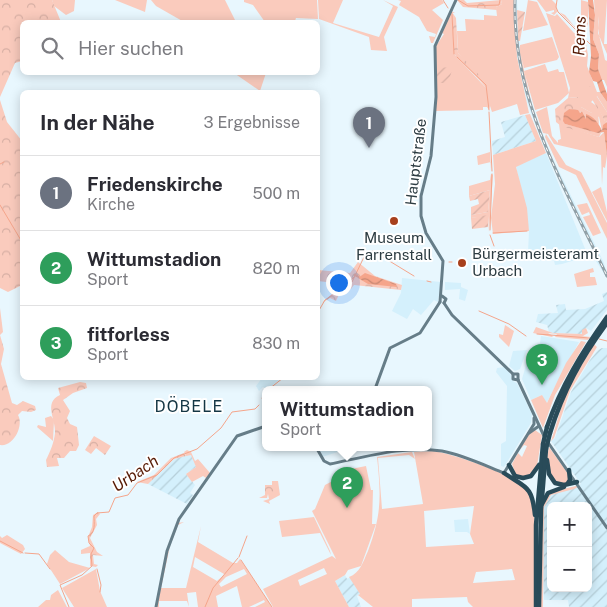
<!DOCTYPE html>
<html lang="de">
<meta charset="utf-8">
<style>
:root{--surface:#fff;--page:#f2f2f3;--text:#2b2b33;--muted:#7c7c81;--line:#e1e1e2;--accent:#d93025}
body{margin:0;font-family:"Public Sans",sans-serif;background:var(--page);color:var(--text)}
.controls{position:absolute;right:15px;bottom:15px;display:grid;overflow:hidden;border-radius:8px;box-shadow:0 2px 12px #0003}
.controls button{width:45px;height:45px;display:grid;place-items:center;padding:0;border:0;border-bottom:1px solid var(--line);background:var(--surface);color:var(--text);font:25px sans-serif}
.you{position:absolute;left:338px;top:282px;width:18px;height:18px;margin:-12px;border:4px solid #fff;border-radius:50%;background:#1a73e8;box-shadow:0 0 0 8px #1a73e833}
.badge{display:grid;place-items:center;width:32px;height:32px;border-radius:50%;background:var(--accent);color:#fff;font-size:16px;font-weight:700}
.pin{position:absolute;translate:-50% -41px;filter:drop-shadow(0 1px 2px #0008)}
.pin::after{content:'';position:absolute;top:26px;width:18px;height:15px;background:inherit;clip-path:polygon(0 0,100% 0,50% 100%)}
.popup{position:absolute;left:262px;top:386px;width:170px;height:65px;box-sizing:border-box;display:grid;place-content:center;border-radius:8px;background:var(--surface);filter:drop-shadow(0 1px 4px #0005);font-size:16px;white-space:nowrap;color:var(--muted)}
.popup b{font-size:19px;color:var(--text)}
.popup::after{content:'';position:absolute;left:50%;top:100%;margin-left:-10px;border:10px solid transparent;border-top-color:var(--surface)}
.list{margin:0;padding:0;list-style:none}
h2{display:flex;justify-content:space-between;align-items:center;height:65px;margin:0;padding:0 20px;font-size:21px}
h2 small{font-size:16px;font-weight:400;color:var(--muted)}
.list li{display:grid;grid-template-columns:32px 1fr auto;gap:15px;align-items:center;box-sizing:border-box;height:75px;padding:0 20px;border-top:1px solid var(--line)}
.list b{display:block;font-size:19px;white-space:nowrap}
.list p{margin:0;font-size:16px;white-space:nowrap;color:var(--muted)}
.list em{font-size:16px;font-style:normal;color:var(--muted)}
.icon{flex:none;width:28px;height:28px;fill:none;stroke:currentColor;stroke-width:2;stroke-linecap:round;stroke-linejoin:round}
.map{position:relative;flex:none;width:607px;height:607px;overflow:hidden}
.search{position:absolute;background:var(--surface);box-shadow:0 2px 12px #0003;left:20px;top:20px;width:300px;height:55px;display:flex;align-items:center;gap:12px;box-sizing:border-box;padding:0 18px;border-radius:8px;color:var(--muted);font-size:19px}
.panel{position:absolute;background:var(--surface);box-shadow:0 2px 12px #0003;left:20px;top:90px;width:300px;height:290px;border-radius:8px}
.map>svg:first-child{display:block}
.built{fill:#d4f0fc}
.industrial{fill:url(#industrial-furrows);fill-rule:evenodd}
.grass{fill:#facbbd;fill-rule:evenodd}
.forest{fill:url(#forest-crowns)}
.garden{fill:url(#garden-furrows)}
.water{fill:url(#water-waves)}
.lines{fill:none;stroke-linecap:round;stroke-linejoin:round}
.stream{stroke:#f5a58b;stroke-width:1}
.canal{stroke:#f5a58b;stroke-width:2.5}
.secondary{stroke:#667d88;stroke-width:3}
.highway{stroke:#294b59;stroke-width:4.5}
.rail-casing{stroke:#91a0a7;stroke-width:3}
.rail{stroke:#fff;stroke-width:1;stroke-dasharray:4;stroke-linecap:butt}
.highway-bridge{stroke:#294b59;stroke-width:4.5}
.poi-dot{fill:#a7401d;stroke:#fff;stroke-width:2}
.labels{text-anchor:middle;stroke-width:4;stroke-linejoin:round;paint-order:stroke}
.street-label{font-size:15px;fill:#2d3c42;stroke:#fff}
.poi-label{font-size:15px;fill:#2d3c42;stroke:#fff}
.water-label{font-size:16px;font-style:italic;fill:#571b05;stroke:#fff}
.neighbourhood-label{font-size:16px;letter-spacing:1px;fill:#143644;stroke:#fff}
</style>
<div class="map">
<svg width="607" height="607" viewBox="0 0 607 607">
<defs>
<pattern id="industrial-furrows" width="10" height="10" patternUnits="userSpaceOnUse" patternTransform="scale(1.25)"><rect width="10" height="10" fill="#d4f0fc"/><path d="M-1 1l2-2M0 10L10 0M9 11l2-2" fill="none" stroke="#b6cfd9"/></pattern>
<pattern id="forest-crowns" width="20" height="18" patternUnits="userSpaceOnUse" patternTransform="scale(1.25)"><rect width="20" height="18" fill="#facbbd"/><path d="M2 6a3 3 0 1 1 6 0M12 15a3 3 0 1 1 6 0" fill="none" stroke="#d7afa4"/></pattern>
<pattern id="garden-furrows" width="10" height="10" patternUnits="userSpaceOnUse" patternTransform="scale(1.25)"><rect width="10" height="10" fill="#facbbd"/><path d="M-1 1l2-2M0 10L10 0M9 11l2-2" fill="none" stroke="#d7afa4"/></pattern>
<pattern id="water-waves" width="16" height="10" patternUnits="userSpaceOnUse" patternTransform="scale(1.25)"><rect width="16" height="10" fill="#f5a58b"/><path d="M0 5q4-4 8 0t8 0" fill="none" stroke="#c78873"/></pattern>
</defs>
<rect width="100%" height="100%" fill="#e8f7fe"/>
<!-- built -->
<g class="built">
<path d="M514,0H517L520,56L530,102L546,145L604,263L607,278L594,258L596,256L542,141L527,102L517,55Z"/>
<path d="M546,153L588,256L562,264L555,265L552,252L528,253L529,231L516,166Z"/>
<path d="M402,278L441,282L438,302L434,300L421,315L413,309L407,319L392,311L401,293Z"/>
<path d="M445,282L461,283V287L468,290L465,301L459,299L460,289L445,290Z"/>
<path d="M541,336L579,342L546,404L542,395L531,400L522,379L530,351L539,350Z"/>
<path d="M527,350L520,369L515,371L509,366L513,351Z"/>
<path d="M505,367L510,373L513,381L517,383L532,414L531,423L504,467L501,466V444L506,441L507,386L496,372L497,368Z"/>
<path d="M262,378H282L267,389L263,387L259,391L256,386Z"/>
<path d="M317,447H350V448L322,457Z"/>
<path d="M468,519L470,534L467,532H455L454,520Z"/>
</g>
<!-- industrial -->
<g class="industrial">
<path d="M525,115L536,141L493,155L492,141L505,137L501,122Z"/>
<path d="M607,292V310L591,331L586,328L582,334L553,333L549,332L547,325L536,322L538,314L558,313L556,305L565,304L566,310L585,309L604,301L602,294Z"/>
<path d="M602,348H607V607H569L568,600H544V507L551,495L581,484L551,441L555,438L571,392L590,360L598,350ZM551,506H588V588H551Z"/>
<path d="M191,454L196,467L186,474L195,485L190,493L193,495L187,504L148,484L174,459Z"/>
<path d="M345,575L347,579L351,577L360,594L357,596L361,607H349L335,581Z"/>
</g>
<!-- grass -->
<g class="grass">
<path d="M52,0H75L74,11L66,15L54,6Z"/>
<path d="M115,0H147L145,12Z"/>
<path d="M151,0H225L236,22H184L156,6Z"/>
<path d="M244,0H317L318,19L296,18L295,21L314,22H265L253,5L244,2Z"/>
<path d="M318,0H343L333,23L379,37L393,6L383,0L398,7L384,37L387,51L371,50L369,37L319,19Z"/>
<path d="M398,0H442L444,3L432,10L443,20L433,43H431L429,36L435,37L436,34L427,31L419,17L399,5L401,1Z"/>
<path d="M501,0H514L517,57L529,113L520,115L517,104L492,112L490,106L489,110L487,107H483V110L435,111L436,46L444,34L442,33L451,11L455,13H452L454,54L487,89L458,53L457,31H466L465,19L484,20V15L497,16L496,7L502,4Z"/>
<path d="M528,0L537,2L548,25L523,31Z"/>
<path d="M537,0H552L556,4L557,12L554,15L551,13L554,12V10L546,12Z"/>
<path d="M581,0L588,2V23L585,37L559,12L565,15L574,26H581Z"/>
<path d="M594,0H607L604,44H607V54L598,33L599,16C596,32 602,44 605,60L607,61V87L604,80H600L598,69L599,54L593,39L595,15Z"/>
<path d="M546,13L555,16L557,14L574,33L585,39L588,55L587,66L597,92H600L607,102V112L597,96L591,102L598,107L605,121H607L602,131L599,117L581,107L578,97L568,98L570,88Z"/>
<path d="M552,37L559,57L557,60L524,68L520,52L533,110L524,81L518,41L520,51V45Z"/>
<path d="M545,64L548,72L558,69L559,72H564L569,93L558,103L535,110L524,71Z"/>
<path d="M234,73H266L260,91Z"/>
<path d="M547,107L552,136L558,143V140L561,139L559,124L599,137L604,132L607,156L605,168L603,167L602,185L601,155L554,144L548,134L543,133L536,112Z"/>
<path d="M488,112L491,171V162L478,165L477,156L490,152Z"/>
<path d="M530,114L546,153L516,167L527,208L529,231L493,234L491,218L495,184L493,155L536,141L525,115Z"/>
<path d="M546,134L566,165L581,172L607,223V239L576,175L559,167L545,137Z"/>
<path d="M491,174L493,175L489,232L488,216L471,218V215L488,212L490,190L469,196V186L490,180Z"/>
<path d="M601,187L607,212V221L592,192Z"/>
<path d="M587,203L601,233L593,236L583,217L590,215L589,212L582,215L577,205Z"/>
<path d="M593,268L594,272L590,273V277H595L597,285L577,287L574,274Z"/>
<path d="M505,325L514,331L509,347L499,337V334L503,335Z"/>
<path d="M536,327L553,333L582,334V330L586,328L588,333L583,336H591L581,337L589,338L588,340L555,337L557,334L548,333L553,336L552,337L533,333Z"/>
<path d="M581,341L586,342L555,395L543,428L531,400L542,395L547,403L566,363Z"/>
<path d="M594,344L597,347L570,391L554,438L551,441L566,392Z"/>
<path d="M51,416L54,420L53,441L37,427L38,425L46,427L45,418Z"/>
<path d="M535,430L542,435L537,466L527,477L516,476L512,464L518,453L522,457L527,446L524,445L519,451L528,435Z"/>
<path d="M549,447L569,475V481L563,485L551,478L547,458Z"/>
<path d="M187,450L191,452L195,461L198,459L210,473L206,478L203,476L192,482L186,474L196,467L191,455L186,456L184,452Z"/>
<path d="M435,451C454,455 520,475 528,492C540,516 534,579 534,607H473L468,602L467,597L412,599V607H373L358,595L360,594L349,577C360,573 363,562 368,551C382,514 381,495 377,457L412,452L415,459L409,455L378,458L382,509L423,504L414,452ZM474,506L470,534L474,544L426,547L424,511ZM512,569L515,580L473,583L476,572Z"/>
<path d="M366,466L371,490H373L372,524H376L361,566L348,570L345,575L335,581L349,607H273L263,589L332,556L336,559L312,511L315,509L325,485L346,474V470ZM324,568L327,574L300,586L298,580Z"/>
<path d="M576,486L578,487L574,489L551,495L544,507L543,607H541L542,507L550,492Z"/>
<path d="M314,517L330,551L331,555L320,533L282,537L279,521Z"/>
<path d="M184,522L178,525L170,546L161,588H186L201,526L198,542L233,563H237L240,559L272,607H255L265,602L264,600L249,607H242L237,586L216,596L218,607H198L196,592L187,593L189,607L187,601H159V607H157L167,555L178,523ZM195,557L224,574H225L217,581L193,567ZM244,569L247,574L221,587L219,584L226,577Z"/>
<path d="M7,535L23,545L25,549L21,554L0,543V536L2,538Z"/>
<path d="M55,550L69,562L90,568L60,584L47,564L50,555Z"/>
<path d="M96,569L100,591L107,607H74L62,588Z"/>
<path d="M58,590L67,607H38L46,600H50L51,595Z"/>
</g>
<!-- forest -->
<g class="forest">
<path d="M0,0H52L61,22H22V61L15,63L0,97Z"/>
<path d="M457,0H464L467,3L501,0L502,4L496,7L497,10L463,7Z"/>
<path d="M452,12L456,18L458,53L485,81L488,89L454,54Z"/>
<path d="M590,86L607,112V121H605C599,109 591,100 586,87Z"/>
<path d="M578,97L581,100V107L592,113H598L599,124L586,119L582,111L579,113L569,109L565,113V124L601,133L599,137L561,126L556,122L555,109L568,98Z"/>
<path d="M0,100L7,122L22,141V285L8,292L0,288Z"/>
<path d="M358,262L375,276L402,285L401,290L354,285L351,289L347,287L341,290L336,301L330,298L322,303L336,290L334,283L318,281V270L350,273Z"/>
<path d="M0,308L3,332L0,335L4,349L1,364L12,403L17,405L23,401L35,406L36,410L31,412L22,411L18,415C24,425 14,447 0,445Z"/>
<path d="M80,382L86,383L87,388L73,393L63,400L70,411L67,418L70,424L77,427L79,445L76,451H70L64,458H57L59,466L47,467L46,460C50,452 54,443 55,433C56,419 43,403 60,395L58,388Z"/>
<path d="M94,436L111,446L105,455L96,448L91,454L85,450Z"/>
<path d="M184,453L186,456L174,459L148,484L137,482L154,475L171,458Z"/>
<path d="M272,481H278L280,495L269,501L270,504L263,501L269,499L268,494L267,498H259L265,495V485H272Z"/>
<path d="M98,512L100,514L96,519L97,525L90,538L97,552L103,556L93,555L94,564L98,565L96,567L90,566V553L81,554V550L90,546L88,537L92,527L93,515Z"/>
</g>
<!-- garden -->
<g class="garden">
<path d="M517,10L525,12L520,41H518Z"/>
<path d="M453,67L448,83H438L436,68Z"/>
<path d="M490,190L488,212L471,215V207L479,204L478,199L470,201L469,196Z"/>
<path d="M488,215V227L472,229L471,218Z"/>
</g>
<!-- water -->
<g class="water">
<path d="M588,0H593L595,15L593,39L599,54L598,69L607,94V102L600,92L597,82L593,81L589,72L591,56Z"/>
<path d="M569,109L578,110L580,113L582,111L586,119V114C594,117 599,123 602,131L603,125L607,122V156L604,132L598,133L565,124L563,121L564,113Z"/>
<path d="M365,273L396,284L397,287L368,284L358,278Z"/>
</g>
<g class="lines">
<!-- stream -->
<g class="stream">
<path d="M443,0L448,8"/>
<path d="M458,0L468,6L499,5L500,0"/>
<path d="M557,0L556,7L558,12L590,44"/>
<path d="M452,14L454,54"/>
<path d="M457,57L486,85L489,110"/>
<path d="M489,112L492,171"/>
<path d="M0,164L4,162"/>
<path d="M0,205L22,242"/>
<path d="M490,230L492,174"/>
<path d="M493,233L527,231"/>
<path d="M490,235L494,246"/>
<path d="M367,254L373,251L414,276"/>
<path d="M458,260L461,259"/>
<path d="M449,262H452"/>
<path d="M427,281L431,282"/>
<path d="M348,283L354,277"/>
<path d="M479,311L509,324L526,336"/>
<path d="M318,312L325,300L352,282L364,257"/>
<path d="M537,334L590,338"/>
<path d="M599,339L607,341"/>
<path d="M269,389L283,378"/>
<path d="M262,398L266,393"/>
<path d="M0,541L23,553"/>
<path d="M25,553L39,554L50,569"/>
<path d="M239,557L247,536"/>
<path d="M241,560L272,607"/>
<path d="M97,569L101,585L100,592"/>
<path d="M69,607L60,585L82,575L92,566L91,554L94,548L89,543L88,536C96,533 94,523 94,516L97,513L109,512L115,498L128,495L137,483L157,475L174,458L197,449L221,428L232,412L255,409L259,405"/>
<path d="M205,607L213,588L238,558"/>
</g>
<!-- canal -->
<path class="canal" d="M355,275L359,277"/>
<!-- secondary -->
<g class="secondary">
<path d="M442,296L446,299L444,303"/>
<path d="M440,302L443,261L426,233L421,216V196L431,156L436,97L435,46L456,0"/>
<path d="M444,303L452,315L513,374H518V380"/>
<path d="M513,374V379L518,380"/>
<path d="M518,380L544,436"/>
<path d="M375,389L390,348L420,333L440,302"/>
<path d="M529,433L539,426"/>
<path d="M547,441L607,528"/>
<path d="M316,447L324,461L330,464C365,457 406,445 442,451C463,455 484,465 504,473"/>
<path d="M504,473L534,424V418"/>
<path d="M156,607L167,551L179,519L237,436L266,426"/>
</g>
<!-- highway -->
<g class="highway">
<path d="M547,427C561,386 582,352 607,317"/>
<path d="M550,433C563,391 581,358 607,323"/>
<path d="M547,460L549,474L555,483L564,485L577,482"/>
<path d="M509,465L515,476"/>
<path d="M504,473C526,488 532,485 535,515"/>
<path d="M515,476L523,478L531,476L539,465"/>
<path d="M568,483L570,480L569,470"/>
<path d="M542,504L548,493L564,487"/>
<path d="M536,607V525L543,444"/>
<path d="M539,607L541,510L546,449"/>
</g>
<!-- rail casing -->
<g class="rail-casing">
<path id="rail" d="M515,0C512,101 565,187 607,276"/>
</g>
<!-- rail -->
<use href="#rail" class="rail"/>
<!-- highway-bridge -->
<g class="highway-bridge">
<path d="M543,444L547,427"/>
<path d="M546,449L550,433"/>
</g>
</g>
<!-- markers -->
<g class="poi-dot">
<circle cx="394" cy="221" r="5"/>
<circle cx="462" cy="263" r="5"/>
</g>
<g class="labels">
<!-- street labels -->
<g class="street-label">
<text transform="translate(416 162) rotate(-83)" y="5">Hauptstraße</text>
</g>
<!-- poi labels -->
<g class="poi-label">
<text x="394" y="243">Museum<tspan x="394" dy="17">Farrenstall</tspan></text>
<text x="472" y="259" text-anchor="start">Bürgermeisteramt<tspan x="472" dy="17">Urbach</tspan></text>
</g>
<!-- water labels -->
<g class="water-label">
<text transform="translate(579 36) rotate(-88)" y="6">Rems</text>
<text transform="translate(135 473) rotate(-34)" y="6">Urbach</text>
</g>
<!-- neighbourhood labels -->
<g class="neighbourhood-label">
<text x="189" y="412">DÖBELE</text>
</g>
</g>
</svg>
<div class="controls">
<button>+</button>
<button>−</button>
</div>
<div class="you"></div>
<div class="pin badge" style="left:369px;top:148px;background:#6b7280">1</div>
<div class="pin badge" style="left:347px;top:508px;background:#2e9e5b">2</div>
<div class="popup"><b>Wittumstadion</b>Sport</div>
<div class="pin badge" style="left:542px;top:385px;background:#2e9e5b">3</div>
<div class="search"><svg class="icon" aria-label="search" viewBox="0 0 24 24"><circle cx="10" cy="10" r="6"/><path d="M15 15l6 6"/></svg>Hier suchen</div>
<section class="panel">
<h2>In der Nähe<small>3 Ergebnisse</small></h2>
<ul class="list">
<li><span class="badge" style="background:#6b7280">1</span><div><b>Friedenskirche</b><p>Kirche</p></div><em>500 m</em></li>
<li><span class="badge" style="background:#2e9e5b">2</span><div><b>Wittumstadion</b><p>Sport</p></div><em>820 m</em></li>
<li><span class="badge" style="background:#2e9e5b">3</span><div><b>fitforless</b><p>Sport</p></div><em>830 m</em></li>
</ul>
</section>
</div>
